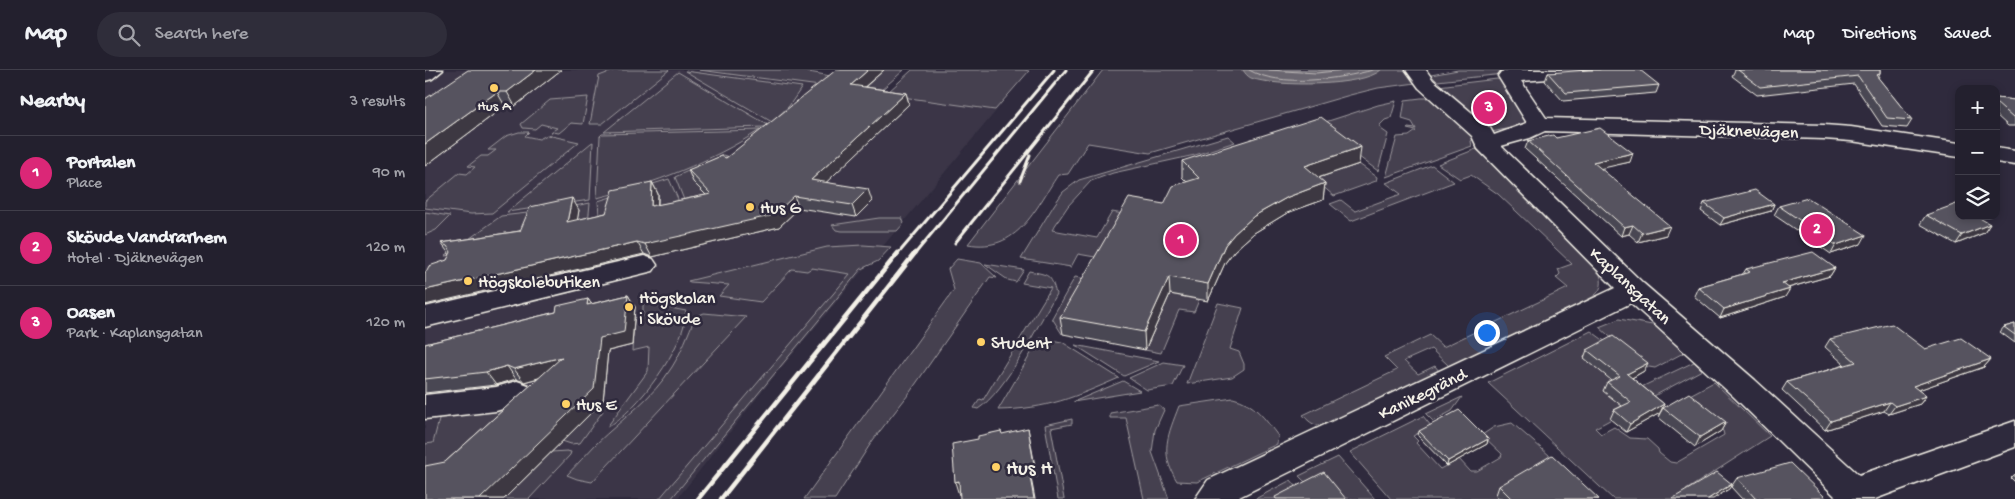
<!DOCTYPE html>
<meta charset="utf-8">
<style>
:root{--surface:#23202e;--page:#2f2d3a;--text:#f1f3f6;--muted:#a3a3aa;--line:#403e4a;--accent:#db2777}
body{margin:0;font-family:"Gochi Hand",sans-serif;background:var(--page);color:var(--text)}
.controls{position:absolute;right:15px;top:15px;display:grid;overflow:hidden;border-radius:10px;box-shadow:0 2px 8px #0003}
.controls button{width:45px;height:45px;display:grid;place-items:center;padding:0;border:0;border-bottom:1px solid var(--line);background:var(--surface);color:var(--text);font:25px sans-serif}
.you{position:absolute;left:1061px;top:262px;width:18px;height:18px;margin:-12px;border:4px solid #fff;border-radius:50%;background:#1a73e8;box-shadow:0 0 0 8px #1a73e833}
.badge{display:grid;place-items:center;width:32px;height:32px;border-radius:50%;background:var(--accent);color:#fff;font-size:16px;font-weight:700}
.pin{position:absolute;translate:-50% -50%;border:2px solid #fff;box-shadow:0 1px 5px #0006}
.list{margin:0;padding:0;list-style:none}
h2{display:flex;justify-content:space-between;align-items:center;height:65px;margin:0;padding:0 20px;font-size:21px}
h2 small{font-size:16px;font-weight:400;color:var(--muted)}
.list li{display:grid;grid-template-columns:32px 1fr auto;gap:15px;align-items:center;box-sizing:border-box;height:75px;padding:0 20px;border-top:1px solid var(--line)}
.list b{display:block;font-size:19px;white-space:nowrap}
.list p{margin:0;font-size:16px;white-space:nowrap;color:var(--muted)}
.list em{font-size:16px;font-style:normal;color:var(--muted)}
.icon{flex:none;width:28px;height:28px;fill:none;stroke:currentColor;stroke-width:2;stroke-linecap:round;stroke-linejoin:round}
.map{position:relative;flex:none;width:1590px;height:429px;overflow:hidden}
header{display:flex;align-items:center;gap:30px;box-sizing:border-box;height:70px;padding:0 25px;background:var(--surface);border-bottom:1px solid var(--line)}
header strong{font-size:24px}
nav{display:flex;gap:28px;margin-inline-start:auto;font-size:18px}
.search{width:350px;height:45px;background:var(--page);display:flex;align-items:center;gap:12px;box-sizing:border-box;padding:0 18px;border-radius:28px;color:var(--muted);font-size:19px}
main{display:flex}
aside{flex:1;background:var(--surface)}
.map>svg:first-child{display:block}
.built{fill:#3b3647}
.green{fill:#454050;stroke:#9c989c}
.water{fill:#6a6670;stroke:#a19ea0}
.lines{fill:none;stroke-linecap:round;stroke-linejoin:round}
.shore{stroke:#bdb9b8;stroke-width:1}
.minor-casing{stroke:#f4f1e8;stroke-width:3}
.minor{fill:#2f2a3d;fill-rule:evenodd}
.rail-far1{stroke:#f4f1e8;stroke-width:3}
.rail{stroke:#f4f1e8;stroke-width:4.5}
.wall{fill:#4a4752;stroke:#f4f1e8}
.shaded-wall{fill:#3c3942;stroke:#f4f1e8}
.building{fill:#56525f;stroke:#f4f1e8}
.poi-dot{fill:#ffd166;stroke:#2f2a3d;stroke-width:2}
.labels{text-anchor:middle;stroke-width:5;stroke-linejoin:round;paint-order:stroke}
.far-poi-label{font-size:15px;fill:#f4f1e8;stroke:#2f2a3d}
.street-label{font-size:18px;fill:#f4f1e8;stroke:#2f2a3d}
.poi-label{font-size:18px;fill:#f4f1e8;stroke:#2f2a3d;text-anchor:start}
.near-poi-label{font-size:21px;fill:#f4f1e8;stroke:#2f2a3d;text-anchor:start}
</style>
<header>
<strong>Map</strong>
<div class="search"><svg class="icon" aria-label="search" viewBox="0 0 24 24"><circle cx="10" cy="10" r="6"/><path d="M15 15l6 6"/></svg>Search here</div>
<nav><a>Map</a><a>Directions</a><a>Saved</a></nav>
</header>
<main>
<aside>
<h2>Nearby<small>3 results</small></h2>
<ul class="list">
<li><span class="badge">1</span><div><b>Portalen</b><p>Place</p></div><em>90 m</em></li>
<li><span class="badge">2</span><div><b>Skövde Vandrarhem</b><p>Hotel · Djäknevägen</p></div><em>120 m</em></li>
<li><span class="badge">3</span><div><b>Oasen</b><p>Park · Kaplansgatan</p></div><em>120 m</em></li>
</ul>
</aside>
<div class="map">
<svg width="1590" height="429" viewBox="0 0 1590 429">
<rect width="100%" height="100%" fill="#2f2a3d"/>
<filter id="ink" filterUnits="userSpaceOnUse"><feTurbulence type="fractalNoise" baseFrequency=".02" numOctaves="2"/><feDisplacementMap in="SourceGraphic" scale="10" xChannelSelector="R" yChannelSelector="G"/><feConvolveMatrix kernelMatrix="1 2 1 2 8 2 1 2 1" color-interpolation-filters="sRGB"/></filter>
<g filter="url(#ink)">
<!-- built -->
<path class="built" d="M22,0H291L576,35L351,304L252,429H0V15Z"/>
<!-- green -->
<g class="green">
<path d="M190,0H244L177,54H165L174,6Z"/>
<path d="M274,0H385L383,2C406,5 439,17 459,0H479L454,22L448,23Z"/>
<path d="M487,0H599L604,1L570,40L463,25L462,23Z"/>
<path d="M678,0H980L991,13L953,18L925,25L725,83L663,73L643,104L633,105C610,139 593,183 543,174Z"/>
<path d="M1033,0H1081L1082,1L1079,4L1012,11L1006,5Z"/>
<path d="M260,1L377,17L364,36L347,52Z"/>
<path d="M253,2L343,55L339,57L179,62Z"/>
<path d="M1072,9L1078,10L1101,50L1099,55L1062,63L1013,16Z"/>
<path d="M163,27L158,54L146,53L134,63L126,62L132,58L116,54L110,59L98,58L96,54L125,30Z"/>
<path d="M996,28H1006L1054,65L1046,71L1047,76L961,107L972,67L984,66L991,61L982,59L983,58L991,59L987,52L977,49L980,30Z"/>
<path d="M971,31L966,48L960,50L955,55L956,59L963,64L953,101L891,55L953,35Z"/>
<path d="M335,60C285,92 229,114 172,128L175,66L177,64Z"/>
<path d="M94,62H104L100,66L114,69L122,65L154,72L67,143L46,144L0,138V131L34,103L42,104L50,97L43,96L56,86H63L71,80H63L81,66Z"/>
<path d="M803,66L810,72L770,85L688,103L666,111L643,136L627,160L672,168L687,142L704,145L670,187L653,184L646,197L596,189L629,135L638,122L654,110Z"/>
<path d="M168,72L165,130L82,142L166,73Z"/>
<path d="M1051,79L1169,191C1177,206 1182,220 1164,229L1024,296L1006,279L979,291L993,304L1010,296L1014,301L901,355C890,357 885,353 878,345L972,300L959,287L1005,265L1018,277L1143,218L1131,208L1135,204L1133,199L1147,194L1073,124L1046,105L1035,109L1013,94Z"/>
<path d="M298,85L336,99L269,112L284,128L259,130L250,107Z"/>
<path d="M934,94L952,107L951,111L909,126L889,109Z"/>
<path d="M1007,95L1029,112L926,151L905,134L916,130L930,141L976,124L961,113Z"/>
<path d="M244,109L253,129L252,139L232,142L233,124L175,159L173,131Z"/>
<path d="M165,133L162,164L149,167L153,141L98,174L20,186L76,146L129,140Z"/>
<path d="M0,142L25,146L11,160L0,165Z"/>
<path d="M454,148H477L479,153L472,161H417L411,160L407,155Z"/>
<path d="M438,175L466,177L453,191L436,199L246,429H234L425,204L387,198L382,201L367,199L336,232L294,226L304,215L265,212L263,211L402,177Z"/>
<path d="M532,189L556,193L572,208L565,207L483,325L448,370L410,429H379L529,220L523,199Z"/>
<path d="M560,194L599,200L591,212L583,210Z"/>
<path d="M604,201C624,205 626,204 631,224C613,255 581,321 553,339L549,338L555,329L558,330L626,218L597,213Z"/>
<path d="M650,207L667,210L637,264L627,248Z"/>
<path d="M745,224L774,230L769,242L754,240L736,283L720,280Z"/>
<path d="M218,233L261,241C262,274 211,343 182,357L223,301L224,277L207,281L209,248L218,246Z"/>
<path d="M793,233L818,238L805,279L814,282L819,294V299L807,307L762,314Z"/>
<path d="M279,243L321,247L167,412L152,409L142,405C152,395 161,384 171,374C198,348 228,328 247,297C257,281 263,264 270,247Z"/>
<path d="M1194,249L1233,256L1260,282L1230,298L1218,296L1174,257Z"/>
<path d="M1166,261L1185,275L1208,321L1269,292L1277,300L1170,358L1176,364L1189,357L1205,368L1222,369L1233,379L1234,383L1245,392L1251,393L1299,365L1298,361L1276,343L1280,336L1275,331L1261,327L1289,312L1345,366L1261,420L1271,429H1188L1063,313Z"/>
<path d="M615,268L637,272L694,308C650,327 623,339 573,340Z"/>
<path d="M650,275L734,291L699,306Z"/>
<path d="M739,292L758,295L748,316L722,320L704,308Z"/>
<path d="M698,311L715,321L648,332Z"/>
<path d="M1037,327L1027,341L1008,351L1001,344Z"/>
<path d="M97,328L37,391L0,397V374L8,373L15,346Z"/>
<path d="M808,328C830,333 840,349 853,366L852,374L772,412L752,411C734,382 743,365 754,336Z"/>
<path d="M733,335L739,340L730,360L727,382L744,429H719L701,348H685V343Z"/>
<path d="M172,337L178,341L155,373L146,374L137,371Z"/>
<path d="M998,346L1006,356L988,366L993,371L991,373L1015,399L1034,389L1045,401H1052L1076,387L1077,384L1057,365L1069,357L1087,353L1124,385L1125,389L1076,429H966L925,382Z"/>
<path d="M647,349V354L626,358L639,429H633L620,355Z"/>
<path d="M142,381L146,382L145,385L104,429H79L126,382Z"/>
<path d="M913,387L950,429C920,429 895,429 874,406Z"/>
<path d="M866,410L876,422L862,429H830Z"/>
</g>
<!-- water -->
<path class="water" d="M818,0H956C937,17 850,17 826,8C822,6 820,3 818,0Z"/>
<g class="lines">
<!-- shore -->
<g class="shore">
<path d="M824,0C855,18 914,9 948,0"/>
<path d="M844,0L891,3L920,0"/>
</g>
<!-- minor casing -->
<g class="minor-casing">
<g id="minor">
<path d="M0,0H18L7,9L0,11Z"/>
<path d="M981,0H1001L1008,10L1065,58L1069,65L1102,53L1073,6L1076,2L1083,0H1174L1171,4L1164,6L1096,11L1121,48L1399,55L1426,57L1534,73V87L1426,71L1399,69L1120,61L1105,68L1076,76L1219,214L1330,310L1434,405L1590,351V377L1450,429H1413L1308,326L1206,233L810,429H770L783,410L1190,218L1053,79L1047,66L994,18Z"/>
<path d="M1571,78L1590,81V95L1571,92Z"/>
<path d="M219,186L228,189L232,195L228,201L0,257V237Z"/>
<path d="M92,311L103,315L108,323L103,331L71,341L0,349V325L71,317Z"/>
</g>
</g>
<!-- minor -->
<use href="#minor" class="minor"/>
<!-- rail-far1 -->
<g class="rail-far1">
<path d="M595,111L605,85"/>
<path d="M530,173L669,0"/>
<path d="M472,185L629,0"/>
<path d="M489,185L641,0"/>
</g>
<!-- rail -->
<g class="rail">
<path d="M273,429L473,183"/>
<path d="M296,429L490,183"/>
</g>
</g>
<!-- wall -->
<g class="wall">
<path d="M136,0L90,36H80L0,96V29Z"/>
<path d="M459,0L440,17L481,23L484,34L401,112L447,131L431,147L374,138L354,157L227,187L219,184L22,190L25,185L16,173L95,161L154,140L152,150L181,143L227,112L233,124V135L281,125L268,112L263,100L301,88Z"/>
<path d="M1310,0H1455V4L1453,8L1487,50L1482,58L1457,56L1429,14L1332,25L1307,6Z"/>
<path d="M1123,3L1234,15L1231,23L1138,31L1120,11Z"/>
<path d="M1571,28L1590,30V56H1583L1571,45Z"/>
<path d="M1131,68L1205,92L1175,98L1241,165L1213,172L1204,164L1196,166L1100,79L1103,71Z"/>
<path d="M757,91L934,94L893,108L900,113L898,130L862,143L829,163L809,181L800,193L783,231L745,224L720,280L638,264L635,247L739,134L762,112L757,107Z"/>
<path d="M1279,133L1349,134L1346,141L1295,155L1276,141Z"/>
<path d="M1354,136L1436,174L1406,184L1349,145Z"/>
<path d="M1501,145L1534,146L1565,154L1559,163L1531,174L1495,154Z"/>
<path d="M1410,198L1405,206L1363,218L1360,227L1295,248L1269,226L1273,217L1318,204L1321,199Z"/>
<path d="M203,225L210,237L207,275L183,281L178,331L79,429H0L20,392L114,308L99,312L91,309L71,315L0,323V274L131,242L163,229L166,234Z"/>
<path d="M1590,254V273L1575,262L1579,257Z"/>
<path d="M1405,269L1500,279L1566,289L1559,297L1493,320L1501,326L1495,334L1464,344L1459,341L1400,360L1357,320L1362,312L1420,295L1400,277Z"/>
<path d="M1162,280L1219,301L1207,308L1239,334L1235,343L1201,362L1185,349L1189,340L1197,336L1178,321L1182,312L1186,310L1159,288Z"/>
<path d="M1238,338L1301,352L1296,361L1270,377L1233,347Z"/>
<path d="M994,361L1063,369L1062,374L1022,396L993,366Z"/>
<path d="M1590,404V412L1586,408Z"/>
<path d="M1312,408L1401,428L1317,429L1306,417Z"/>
<path d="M1074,416L1174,429H1074L1071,425Z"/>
</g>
<!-- shaded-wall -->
<g class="shaded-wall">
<path d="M111,0H136L90,36L82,22Z"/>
<path d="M443,0H459L429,26L426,15Z"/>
<path d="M72,22L80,36L0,96V74Z"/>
<path d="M481,23L484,34L391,122L386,110Z"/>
<path d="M936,77L934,94L878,113L880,96Z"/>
<path d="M1208,83L1205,92L1165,101L1168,92Z"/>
<path d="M227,112L233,124L232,149L226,136Z"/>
<path d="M900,113L898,130L862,143L829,163L809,181L800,193L783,231V214L800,175L809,164L829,146L863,127Z"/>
<path d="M443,119L447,131L431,147L427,135Z"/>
<path d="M369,126L374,138L354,157L227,187L220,174Z"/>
<path d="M147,128L154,140L150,165L142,152Z"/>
<path d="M1349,134L1346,141L1295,155L1299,148Z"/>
<path d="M1565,154L1559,163L1531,174L1537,165Z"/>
<path d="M1208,155L1204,164L1196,166L1199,157Z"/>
<path d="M1245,156L1241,165L1213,172L1217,163Z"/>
<path d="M1441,165L1436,174L1406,184L1411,175Z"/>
<path d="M212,172L219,184L0,235V220Z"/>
<path d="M1410,198L1405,206L1352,221L1357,213Z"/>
<path d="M744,207L745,224L720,280L719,262Z"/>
<path d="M1365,219L1360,227L1295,248L1299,239Z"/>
<path d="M203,225L210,237L207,275L183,281L178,331L79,429H55L175,268Z"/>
<path d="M163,229L171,241L162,235Z"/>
<path d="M137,287L146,299L99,312L89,299Z"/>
<path d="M1566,289L1559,297L1482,324L1488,316Z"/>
<path d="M1223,293L1219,301L1198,313L1202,304Z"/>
<path d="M82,296L91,309L71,315L61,302Z"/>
<path d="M1501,326L1495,334L1464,344L1470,336Z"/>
<path d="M1465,332L1459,341L1400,360L1406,351Z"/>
<path d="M1239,334L1235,343L1201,362L1205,354Z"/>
<path d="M1301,352L1296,361L1270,377L1275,367Z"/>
<path d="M603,358L612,407L606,408L610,429H609L603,396Z"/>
<path d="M1063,369L1062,374L1022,396L1023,391Z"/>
<path d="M534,411L538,424L534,425L530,412Z"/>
<path d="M1307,414L1304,419L1288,429H1283Z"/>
</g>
<!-- building -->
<g class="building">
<path d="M43,0H111L82,22H72L0,74V29Z"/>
<path d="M411,0H443L426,15L481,23L386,110L443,119L427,135L369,126L349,145L220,174L212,172L0,220V202H1L4,196L22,190L26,182L22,176L16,173L95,161L105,137L147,128L142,152L181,143L188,120L227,112L226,136L286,124L263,100L296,86L301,88Z"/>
<path d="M1164,0H1215L1234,15L1141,23L1123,3Z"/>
<path d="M1313,0H1455V4L1451,5L1487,50L1462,48L1433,6L1335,17Z"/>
<path d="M1571,28L1590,30V48H1588L1571,33Z"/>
<path d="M896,47L936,77L880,96L900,113L863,127L829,146L809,164L800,175L783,214L744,207L719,262L635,247L704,128L739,134L748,116L774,108L757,91Z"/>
<path d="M1175,58L1208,83L1168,92L1245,156L1217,163L1208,155L1199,157L1103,71L1128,65L1131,68Z"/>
<path d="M1330,120L1349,134L1299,148L1279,133Z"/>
<path d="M1383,128L1441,165L1411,175L1354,136Z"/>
<path d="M1534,133V146H1551L1565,154L1537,165L1501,145Z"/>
<path d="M1388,182L1410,198L1357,213L1365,219L1299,239L1273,217L1325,202L1321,199Z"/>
<path d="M203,225L199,262L175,268L169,319L55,429H0V396L20,392L137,287L89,299L82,296L61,302L0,309V274L131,242L132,236L163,229L162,235Z"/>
<path d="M1467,254L1500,279L1536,268L1566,289L1488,316L1501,326L1470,336L1465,332L1406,351L1362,312L1431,292L1405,269Z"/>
<path d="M1590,254V265L1579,257Z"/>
<path d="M1188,266L1223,293L1202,304L1239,334L1205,354L1189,340L1206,332L1182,312L1195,306L1162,280Z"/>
<path d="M1264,323L1301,352L1275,367L1238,338Z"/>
<path d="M1034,340L1063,369L1023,391L994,361Z"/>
<path d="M603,358L609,394L603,396L609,429H535L534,411L530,412L527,374L553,369V366L576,361L577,364Z"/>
<path d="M1127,385L1174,429H1087L1074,416Z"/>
<path d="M1365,393L1401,428L1331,429L1312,408Z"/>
<path d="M899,402L921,429H851L850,427Z"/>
<path d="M1292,402L1307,414L1283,429H1247Z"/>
</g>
</g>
<!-- markers -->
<g class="poi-dot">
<circle cx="69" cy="18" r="5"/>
<circle cx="325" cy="137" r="5"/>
<circle cx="43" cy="211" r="5"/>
<circle cx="204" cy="237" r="5"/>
<circle cx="556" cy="272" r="5"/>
<circle cx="141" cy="334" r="5"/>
<circle cx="571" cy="397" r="5"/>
</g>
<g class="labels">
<!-- far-poi labels -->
<g class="far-poi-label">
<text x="69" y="40">Hus A</text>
</g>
<!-- street labels -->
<g class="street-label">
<text transform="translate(1324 60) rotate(2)" y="6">Djäknevägen</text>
<text transform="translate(1206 215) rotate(43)" y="6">Kaplansgatan</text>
<text transform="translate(997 323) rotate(-26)" y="6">Kanikegränd</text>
</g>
<!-- poi labels -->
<g class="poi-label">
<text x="335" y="143">Hus G</text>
<text x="53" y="217">Högskolebutiken</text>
<text x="214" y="233">Högskolan<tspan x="214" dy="21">i Skövde</tspan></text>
<text x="566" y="278">Student</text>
<text x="151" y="340">Hus E</text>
</g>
<!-- near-poi labels -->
<g class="near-poi-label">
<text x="581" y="404">Hus H</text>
</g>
</g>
</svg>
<div class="controls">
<button>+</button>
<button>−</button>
<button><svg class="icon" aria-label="layers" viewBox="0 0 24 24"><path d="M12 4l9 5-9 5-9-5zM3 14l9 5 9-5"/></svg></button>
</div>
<div class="you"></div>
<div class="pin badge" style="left:756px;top:170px">1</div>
<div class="pin badge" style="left:1392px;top:160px">2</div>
<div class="pin badge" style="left:1064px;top:38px">3</div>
</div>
</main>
